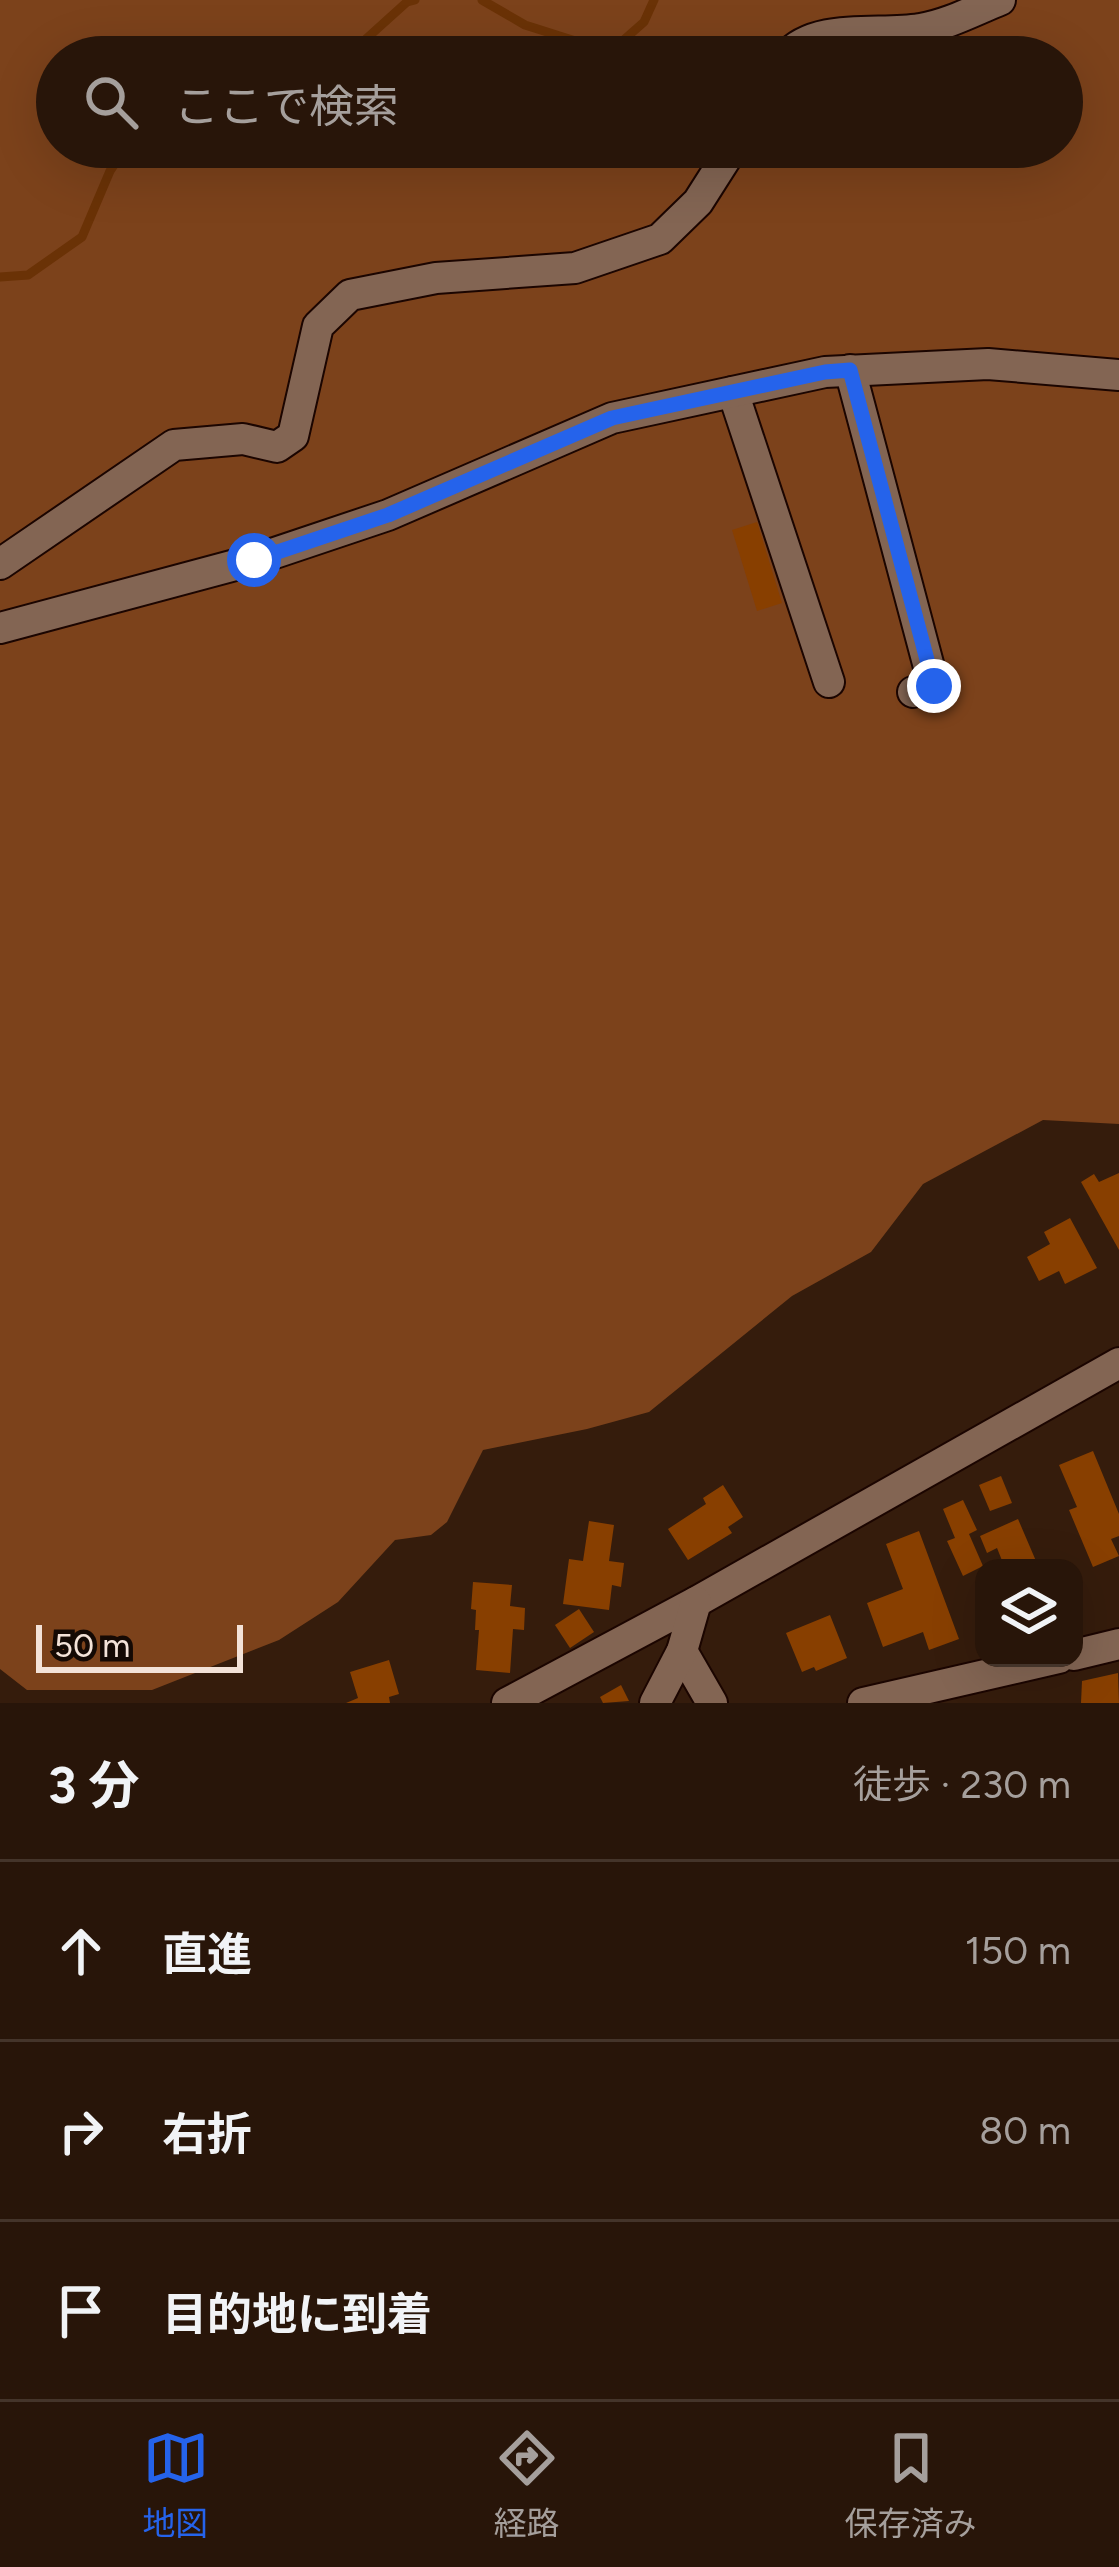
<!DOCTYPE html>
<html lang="ja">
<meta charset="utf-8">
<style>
:root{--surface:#281509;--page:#301e12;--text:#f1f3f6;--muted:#a59f9c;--line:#44342a;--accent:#2563eb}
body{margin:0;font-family:Figtree,"Noto Sans JP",sans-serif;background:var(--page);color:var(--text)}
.controls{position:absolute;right:36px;bottom:36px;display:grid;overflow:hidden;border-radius:24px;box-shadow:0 12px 48px #0002}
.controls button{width:108px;height:108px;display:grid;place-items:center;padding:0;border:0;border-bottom:3px solid var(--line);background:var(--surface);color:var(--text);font:60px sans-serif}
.scale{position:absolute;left:36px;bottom:30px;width:207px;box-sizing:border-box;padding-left:12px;border:6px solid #f3e2d8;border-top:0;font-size:33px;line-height:42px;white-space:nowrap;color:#f3e2d8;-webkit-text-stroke:9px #140904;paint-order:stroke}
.stop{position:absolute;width:36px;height:36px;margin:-27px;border:9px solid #2563eb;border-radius:50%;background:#fff}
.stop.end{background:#2563eb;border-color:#fff;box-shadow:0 3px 12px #0008}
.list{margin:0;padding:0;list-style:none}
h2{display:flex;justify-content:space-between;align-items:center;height:156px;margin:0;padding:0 48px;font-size:51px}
h2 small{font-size:39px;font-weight:400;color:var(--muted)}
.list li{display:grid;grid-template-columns:78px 1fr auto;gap:36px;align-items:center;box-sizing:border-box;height:180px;padding:0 48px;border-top:3px solid var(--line)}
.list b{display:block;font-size:45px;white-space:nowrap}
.list em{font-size:39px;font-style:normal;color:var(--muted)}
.icon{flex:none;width:66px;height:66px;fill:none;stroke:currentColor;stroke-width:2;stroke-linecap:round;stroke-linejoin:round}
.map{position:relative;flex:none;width:1119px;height:1703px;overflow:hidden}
.search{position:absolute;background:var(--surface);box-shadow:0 12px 48px #0002;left:36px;right:36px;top:36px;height:132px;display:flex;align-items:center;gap:30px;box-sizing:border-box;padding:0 42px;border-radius:66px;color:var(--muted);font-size:45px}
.sheet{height:696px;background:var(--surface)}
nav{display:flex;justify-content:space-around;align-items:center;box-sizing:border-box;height:168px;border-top:3px solid var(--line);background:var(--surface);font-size:33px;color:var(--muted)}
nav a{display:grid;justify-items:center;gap:6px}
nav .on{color:var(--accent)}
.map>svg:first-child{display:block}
.forest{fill:#7c421b;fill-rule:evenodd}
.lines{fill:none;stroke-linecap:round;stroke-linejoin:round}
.stream{stroke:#6a3206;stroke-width:9}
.building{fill:#883f00}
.minor-casing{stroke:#1b0500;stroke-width:34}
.minor{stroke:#836553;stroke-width:30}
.route{stroke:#2563eb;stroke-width:15}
</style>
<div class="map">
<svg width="1119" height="1703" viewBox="0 0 1119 1703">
<rect width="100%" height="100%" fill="#351c0c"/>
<!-- forest -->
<path class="forest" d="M0,0H1119V1124L1043,1120L923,1184L871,1252L792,1296L649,1412L587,1429L483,1450L447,1522L431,1535L395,1540L338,1602L279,1640L152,1690H27L0,1669ZM57,57H1062V147H57Z"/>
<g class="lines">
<!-- stream -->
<g class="stream">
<path d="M482,0L525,25L610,52L644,22L654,0"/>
<path d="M346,57L407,2L415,0"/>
<path d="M0,277L28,275L82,237L110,171L126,147"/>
</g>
</g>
<!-- building -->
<g class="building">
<path d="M757,522L782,603L757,611L732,530Z"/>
<path d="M1119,1173V1250L1081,1182L1094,1174L1099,1182Z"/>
<path d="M1070,1218L1097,1268L1065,1284L1059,1271L1039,1281L1027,1257L1050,1244L1044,1232Z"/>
<path d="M1093,1451L1119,1514V1536L1111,1539L1119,1556L1093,1567L1069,1510L1077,1507L1059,1465Z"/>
<path d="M1001,1476L1012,1503L990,1511L979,1485Z"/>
<path d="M723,1485L743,1517L728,1527L732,1533L688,1560L668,1529L706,1504L703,1498Z"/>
<path d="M963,1500L977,1530L969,1534L983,1566L963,1576L947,1541L955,1538L943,1509Z"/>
<path d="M1018,1519L1039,1568H1005L997,1548L987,1553L980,1536Z"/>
<path d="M589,1521L614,1525L609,1561L624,1563L621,1587L612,1585L609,1610L563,1604L569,1559L583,1561Z"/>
<path d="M919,1531L959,1639L929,1650L923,1632L883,1647L867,1603L903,1589L886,1544Z"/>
<path d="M473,1582L512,1585L510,1606L525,1608L524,1630L513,1629L510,1673L476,1670L479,1630H475L476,1610L471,1609Z"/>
<path d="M579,1609L594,1632L570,1648L555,1625Z"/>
<path d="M830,1615L847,1658L816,1671L814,1667L802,1672L786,1633Z"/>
<path d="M389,1660L399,1694L389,1697L390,1703H346L358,1698L350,1672Z"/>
<path d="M1118,1673L1119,1703H1081L1082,1681Z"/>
<path d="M621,1685L629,1701L603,1703L600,1697Z"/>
</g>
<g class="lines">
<!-- minor casing -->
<g class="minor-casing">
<g id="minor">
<path d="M786,57C815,22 880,36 920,29C947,25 975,10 1000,0"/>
<path d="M850,370L934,686L913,692"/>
<path d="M733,392L829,682"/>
<path d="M0,564L174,445L243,439L277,447L293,436L318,326L350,295L436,278L575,268L660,239L698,202L733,147"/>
<path d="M0,628L254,560L388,515L612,418L825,372L988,364L1119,375"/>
<path d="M682,1651L712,1703"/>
<path d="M1074,1655L1119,1644"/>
<path d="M507,1703L696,1602L1119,1363"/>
<path d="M655,1703L682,1651L696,1602"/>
<path d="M863,1703L1059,1658"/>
</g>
</g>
<!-- minor -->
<use href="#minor" class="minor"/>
</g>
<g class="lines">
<!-- route -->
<path class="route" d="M254,560L388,515L612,418L825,372L850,370L934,686"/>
</g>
</svg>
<div class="controls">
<button><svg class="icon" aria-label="layers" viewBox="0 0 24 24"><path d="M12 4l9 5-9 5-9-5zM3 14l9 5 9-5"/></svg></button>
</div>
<div class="scale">50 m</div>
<div class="stop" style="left:254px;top:560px"></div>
<div class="stop end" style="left:934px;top:686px"></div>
<div class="search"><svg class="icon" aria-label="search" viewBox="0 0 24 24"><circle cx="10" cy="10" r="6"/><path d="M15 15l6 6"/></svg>ここで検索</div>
</div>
<section class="sheet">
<h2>3 分<small>徒歩 · 230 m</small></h2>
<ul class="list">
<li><svg class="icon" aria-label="ahead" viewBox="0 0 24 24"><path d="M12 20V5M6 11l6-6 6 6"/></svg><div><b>直進</b></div><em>150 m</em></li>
<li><svg class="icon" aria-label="right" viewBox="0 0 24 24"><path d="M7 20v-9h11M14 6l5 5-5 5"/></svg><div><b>右折</b></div><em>80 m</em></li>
<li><svg class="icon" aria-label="arrive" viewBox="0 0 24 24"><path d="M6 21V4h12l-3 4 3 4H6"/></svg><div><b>目的地に到着</b></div></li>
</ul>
</section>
<nav>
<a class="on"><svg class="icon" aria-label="map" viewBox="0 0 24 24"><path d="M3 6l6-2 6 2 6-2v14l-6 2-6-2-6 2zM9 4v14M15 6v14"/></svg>地図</a>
<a><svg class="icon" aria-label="directions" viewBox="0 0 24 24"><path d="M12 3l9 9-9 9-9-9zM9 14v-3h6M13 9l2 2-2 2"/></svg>経路</a>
<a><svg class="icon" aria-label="saved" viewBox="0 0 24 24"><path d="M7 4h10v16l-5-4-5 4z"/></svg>保存済み</a>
</nav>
